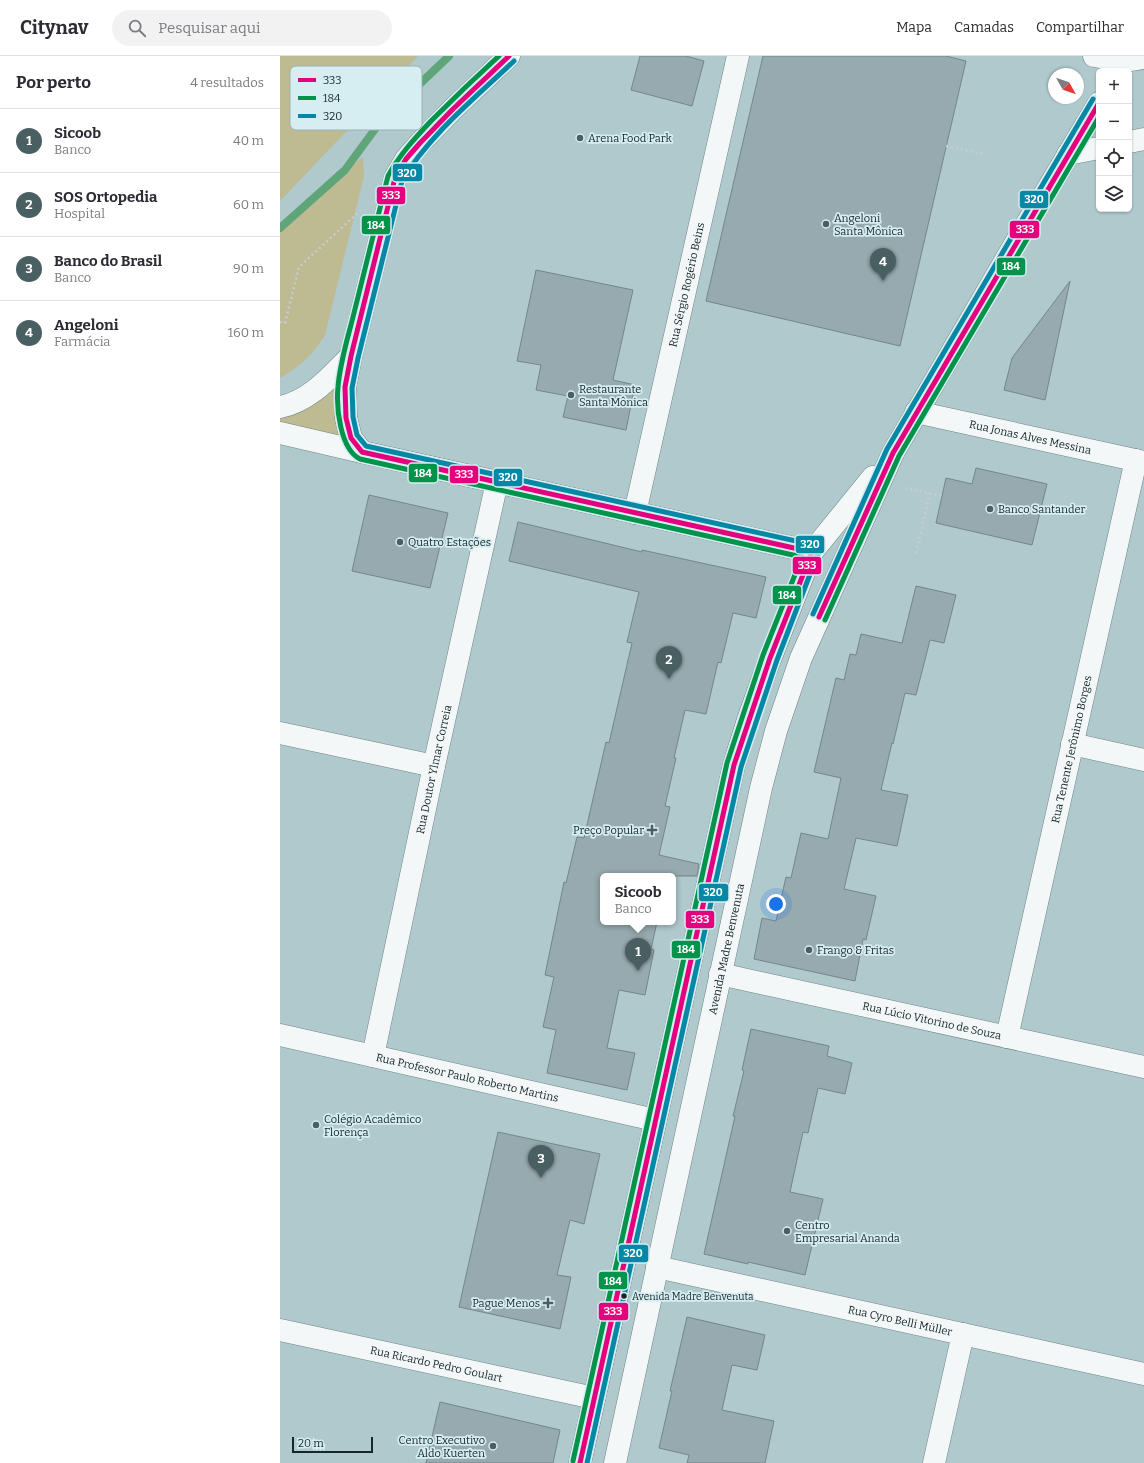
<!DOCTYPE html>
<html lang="pt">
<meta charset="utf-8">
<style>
:root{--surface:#fff;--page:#f2f2f3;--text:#2b2b33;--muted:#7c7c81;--line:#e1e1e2;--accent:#4a5f62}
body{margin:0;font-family:Bitter,serif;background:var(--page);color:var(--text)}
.controls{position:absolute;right:12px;top:12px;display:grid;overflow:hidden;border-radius:6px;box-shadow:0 1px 3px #0004}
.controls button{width:36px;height:36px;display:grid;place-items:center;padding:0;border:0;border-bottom:1px solid var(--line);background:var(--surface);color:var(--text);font:20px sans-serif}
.compass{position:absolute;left:768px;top:12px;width:36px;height:36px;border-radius:50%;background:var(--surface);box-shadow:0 1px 3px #0004;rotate:130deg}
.scale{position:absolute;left:12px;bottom:10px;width:81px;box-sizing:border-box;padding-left:4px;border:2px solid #142629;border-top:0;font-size:11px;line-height:14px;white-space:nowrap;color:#142629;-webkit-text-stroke:3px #d6edf1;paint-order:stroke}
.you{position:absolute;left:496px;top:848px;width:14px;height:14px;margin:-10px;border:3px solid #fff;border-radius:50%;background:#1a73e8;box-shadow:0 0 0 6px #1a73e833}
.badge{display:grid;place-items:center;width:26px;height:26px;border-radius:50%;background:var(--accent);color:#fff;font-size:13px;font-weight:700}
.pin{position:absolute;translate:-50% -33px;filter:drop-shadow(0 1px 2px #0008)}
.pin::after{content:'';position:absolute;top:21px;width:14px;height:12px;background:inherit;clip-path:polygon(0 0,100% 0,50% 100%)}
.popup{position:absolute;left:320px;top:817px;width:76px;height:52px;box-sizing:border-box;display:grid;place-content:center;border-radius:6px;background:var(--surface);filter:drop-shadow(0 1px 3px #0005);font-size:13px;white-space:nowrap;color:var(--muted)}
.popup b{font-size:15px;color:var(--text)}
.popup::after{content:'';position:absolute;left:50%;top:100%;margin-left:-8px;border:8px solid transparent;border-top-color:var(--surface)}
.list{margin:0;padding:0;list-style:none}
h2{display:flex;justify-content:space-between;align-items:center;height:52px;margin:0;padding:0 16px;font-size:17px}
h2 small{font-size:13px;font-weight:400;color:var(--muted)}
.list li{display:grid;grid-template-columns:26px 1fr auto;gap:12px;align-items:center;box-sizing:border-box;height:64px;padding:0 16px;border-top:1px solid var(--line)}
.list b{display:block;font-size:15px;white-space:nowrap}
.list p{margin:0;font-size:13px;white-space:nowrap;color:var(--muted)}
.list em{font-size:13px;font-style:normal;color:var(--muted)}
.icon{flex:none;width:22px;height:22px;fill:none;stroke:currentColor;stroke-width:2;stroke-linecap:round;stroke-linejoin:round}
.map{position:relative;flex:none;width:864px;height:1407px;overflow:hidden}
header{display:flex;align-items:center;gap:24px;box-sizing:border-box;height:56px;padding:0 20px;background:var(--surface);border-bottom:1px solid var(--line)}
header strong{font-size:19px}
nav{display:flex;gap:22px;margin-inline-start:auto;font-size:14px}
.search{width:280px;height:36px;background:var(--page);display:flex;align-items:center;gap:10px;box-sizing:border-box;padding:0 14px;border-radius:22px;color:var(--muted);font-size:15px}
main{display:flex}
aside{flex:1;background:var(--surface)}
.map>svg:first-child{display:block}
.green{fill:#beba91}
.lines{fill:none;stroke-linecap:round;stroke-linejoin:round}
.stream{stroke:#60a57a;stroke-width:8}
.building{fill:#97aaaf;stroke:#74868c}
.street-casing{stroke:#708487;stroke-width:23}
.secondary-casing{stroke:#708487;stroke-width:23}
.primary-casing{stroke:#708487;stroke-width:23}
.path{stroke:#c6cdcf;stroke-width:2.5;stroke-dasharray:2 3;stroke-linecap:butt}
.street{stroke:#f3f7f8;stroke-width:22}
.secondary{stroke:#f3f7f8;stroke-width:22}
.primary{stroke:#f3f7f8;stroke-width:22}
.bus-1-casing{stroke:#d6edf1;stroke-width:8}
.bus-2-casing{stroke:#d6edf1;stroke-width:8}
.bus-3-casing{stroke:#d6edf1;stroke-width:8}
.bus-1{stroke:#e5007d;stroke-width:5}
.bus-2{stroke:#03934b;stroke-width:5}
.bus-3{stroke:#0588a5;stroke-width:5}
.poi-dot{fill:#4a5f62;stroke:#d6edf1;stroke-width:1.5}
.bus-dot{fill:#142629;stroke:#d6edf1;stroke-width:1.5}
.labels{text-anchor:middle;stroke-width:3.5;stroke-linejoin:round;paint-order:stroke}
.bus-label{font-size:10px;fill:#142629;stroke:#d6edf1;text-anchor:start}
.poi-label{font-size:11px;fill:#142629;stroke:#d6edf1;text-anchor:start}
.street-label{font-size:11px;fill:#142629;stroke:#d6edf1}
.key{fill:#d6edf1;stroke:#9cb1b5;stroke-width:1}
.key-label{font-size:11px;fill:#142629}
.line-badge{stroke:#d6edf1;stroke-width:1.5}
.badge-label{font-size:11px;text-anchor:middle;font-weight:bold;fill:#fff}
</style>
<header>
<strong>Citynav</strong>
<div class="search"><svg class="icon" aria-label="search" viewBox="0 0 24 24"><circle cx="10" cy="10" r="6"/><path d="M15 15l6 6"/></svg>Pesquisar aqui</div>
<nav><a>Mapa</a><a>Camadas</a><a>Compartilhar</a></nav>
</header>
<main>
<aside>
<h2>Por perto<small>4 resultados</small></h2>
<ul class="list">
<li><span class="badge">1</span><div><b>Sicoob</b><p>Banco</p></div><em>40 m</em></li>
<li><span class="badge">2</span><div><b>SOS Ortopedia</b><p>Hospital</p></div><em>60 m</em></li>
<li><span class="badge">3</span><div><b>Banco do Brasil</b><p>Banco</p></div><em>90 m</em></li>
<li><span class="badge">4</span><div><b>Angeloni</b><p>Farmácia</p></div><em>160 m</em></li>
</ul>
</aside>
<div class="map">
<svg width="864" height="1407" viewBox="0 0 864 1407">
<rect width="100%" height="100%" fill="#afc9cd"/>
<!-- green -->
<g class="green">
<path d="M0,0H138L0,145Z"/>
<path d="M83,101L84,120L45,279C32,299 21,310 0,322V172L65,114Z"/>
<path d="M57,325L60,381L0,367V361Z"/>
</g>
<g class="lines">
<!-- stream -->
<path class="stream" d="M0,172L65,114L101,65L169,0"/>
</g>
<!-- building -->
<g class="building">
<path d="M360,0H406L424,5L412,50L351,34Z"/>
<path d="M483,0H666L686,5L620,290L426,245Z"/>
<path d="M256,214L353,234L333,324L355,329L346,374L283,361L288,340L256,334L261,309L237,305Z"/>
<path d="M790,225L765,344L724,334L732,302Z"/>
<path d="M696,412L767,428L752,489L656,467L666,422L692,428Z"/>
<path d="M89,439L168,457L150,532L72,515Z"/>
<path d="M238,466L362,496V494L486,521L476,562L453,557L441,607L438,606L426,658L405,654L394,702H396L385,750L390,751L379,799L419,808L417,820H323V866H377L371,893L374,894L365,939L339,934L327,992L355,997L347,1034L267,1017L276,974L263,971L274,921L265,919L284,826L286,827L297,781L304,782L326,686L329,687L352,587L347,586L359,536L229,505Z"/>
<path d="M636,530L676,539L664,587L650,584L636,639L625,637L613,688L612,687L601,734L628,739L617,790L576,782L564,833L596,840L586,884L583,883L575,925L474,903L482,862L496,865L506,821L511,822L521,777L548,783L561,722L534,716L556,622L564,624L570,598L576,599L581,578L622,587Z"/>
<path d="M471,973L549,990L547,1000L572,1007L565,1038L538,1032L528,1077L523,1076L510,1136L543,1143L525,1219L468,1206V1208L424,1198L455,1060H453L464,1015L462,1014Z"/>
<path d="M218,1076L320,1098L304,1168L290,1164L277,1219L291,1221L280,1273L179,1251Z"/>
<path d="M407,1261L485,1279L477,1314L452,1309L442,1354L494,1365L485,1407H407L409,1399L379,1392L392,1335H390Z"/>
<path d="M160,1346L280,1374L273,1407H146Z"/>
</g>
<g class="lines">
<!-- street casing -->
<g class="street-casing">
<g id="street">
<path d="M0,351C30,345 50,321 71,300"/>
<path id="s1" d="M636,356L864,406"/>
<path d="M0,377L82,396"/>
<path id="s2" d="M355,457L458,0"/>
<path d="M0,677L154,710"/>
<path d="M792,688L864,704"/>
<path id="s3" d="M440,918L864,1011"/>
<path id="s4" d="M0,979L375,1064"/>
<path id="s5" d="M727,981L856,404"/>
<path id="s6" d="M93,1000L154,710L217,426"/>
<path id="s7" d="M377,1211L864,1318"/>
<path id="s8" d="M0,1274L314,1342"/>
<path d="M654,1407L683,1278"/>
</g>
</g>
<!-- secondary casing -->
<g class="secondary-casing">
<g id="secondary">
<path d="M814,0L844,5L864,2"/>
<path d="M849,86L864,83"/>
<path d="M788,98L819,92"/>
</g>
</g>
<!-- primary casing -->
<g class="primary-casing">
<g id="primary">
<path d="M229,0L173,53L140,87L126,103L115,122L71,300L65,331L66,362L71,382L82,396L532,496"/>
<path d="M838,15L847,0"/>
<path d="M300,1407L454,709L468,664L487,611L532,496L593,421"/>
<path id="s9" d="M335,1407L481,732L496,675L521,602L613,397L739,181L819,47"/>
</g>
</g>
<!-- path -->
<g class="path">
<path d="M666,90L704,98"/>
<path d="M0,266L5,267L19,211L81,154"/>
<path d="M625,432L662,440"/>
<path d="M636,497L650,437"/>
</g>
<!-- street -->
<use href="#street" class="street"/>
<!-- secondary -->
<use href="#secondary" class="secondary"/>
<!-- primary -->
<use href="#primary" class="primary"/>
<!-- bus-1 casing -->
<g class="bus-1-casing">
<g id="bus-1">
<path d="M229,0L173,53L140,87L126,103L115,122L71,300L65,331L66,362L71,382L82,396L532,496L490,602L454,709L300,1407"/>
<path d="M539,561L613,397L819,47"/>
</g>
</g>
<!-- bus-2 casing -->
<g class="bus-2-casing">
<g id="bus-2">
<path d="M219,0C196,21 174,42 152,64C135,82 120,98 108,120C97,164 86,209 75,253C69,278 60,305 58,331C56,351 60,393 80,403L522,501L483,599L447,707L293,1405"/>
<path d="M545,564L619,400L819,61"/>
</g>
</g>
<!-- bus-3 casing -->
<g class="bus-3-casing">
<g id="bus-3">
<path d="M234,5C197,40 147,81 122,125L78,302L72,332L73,361L77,379L86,390L534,489L537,492L539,495L497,604L461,711L307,1407"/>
<path d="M533,558L607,393L813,43"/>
</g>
</g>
<!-- bus-1 -->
<use href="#bus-1" class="bus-1"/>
<!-- bus-2 -->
<use href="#bus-2" class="bus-2"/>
<!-- bus-3 -->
<use href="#bus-3" class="bus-3"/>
</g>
<!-- markers -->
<g class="poi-dot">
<circle cx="300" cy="82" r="4"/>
<circle cx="546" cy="168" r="4"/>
<circle cx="291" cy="339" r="4"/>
<circle cx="710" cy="453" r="4"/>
<circle cx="120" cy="486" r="4"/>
<path d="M370 768h4v4h4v4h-4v4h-4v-4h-4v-4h4z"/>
<circle cx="529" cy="894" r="4"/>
<circle cx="36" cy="1069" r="4"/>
<circle cx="507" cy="1175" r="4"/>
<path d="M266 1241h4v4h4v4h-4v4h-4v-4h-4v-4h4z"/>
<circle cx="213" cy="1390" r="4"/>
</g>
<circle class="bus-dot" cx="344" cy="1240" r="3.5"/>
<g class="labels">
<!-- bus labels -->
<g class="bus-label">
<text x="352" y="1244">Avenida Madre Benvenuta</text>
</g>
<!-- poi labels -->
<g class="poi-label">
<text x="308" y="86">Arena Food Park</text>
<text x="554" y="166">Angeloni<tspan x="554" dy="13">Santa Mônica</tspan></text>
<text x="299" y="337">Restaurante<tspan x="299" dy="13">Santa Mônica</tspan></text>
<text x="718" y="457">Banco Santander</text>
<text x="128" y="490">Quatro Estações</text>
<text x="364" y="778" text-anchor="end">Preço Popular</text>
<text x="537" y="898">Frango &amp; Fritas</text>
<text x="44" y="1067">Colégio Acadêmico<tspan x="44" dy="13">Florença</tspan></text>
<text x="515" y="1173">Centro<tspan x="515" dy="13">Empresarial Ananda</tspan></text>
<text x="260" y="1251" text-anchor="end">Pague Menos</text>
<text x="205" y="1388" text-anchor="end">Centro Executivo<tspan x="205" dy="13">Aldo Kuerten</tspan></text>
</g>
<!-- street labels -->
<g class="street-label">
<text dy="4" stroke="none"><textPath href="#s2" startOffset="234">Rua Sérgio Rogério Beins</textPath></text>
<text dy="4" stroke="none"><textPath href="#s1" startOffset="117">Rua Jonas Alves Messina</textPath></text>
<text dy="4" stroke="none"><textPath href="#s5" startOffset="295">Rua Tenente Jerônimo Borges</textPath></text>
<text dy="4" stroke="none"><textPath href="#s6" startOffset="293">Rua Doutor Ylmar Correia</textPath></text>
<text dy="4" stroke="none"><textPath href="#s9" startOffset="526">Avenida Madre Benvenuta</textPath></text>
<text dy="4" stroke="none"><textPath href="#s3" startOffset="217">Rua Lúcio Vitorino de Souza</textPath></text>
<text dy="4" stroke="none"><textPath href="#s4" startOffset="192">Rua Professor Paulo Roberto Martins</textPath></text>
<text dy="4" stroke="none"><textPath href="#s7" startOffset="249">Rua Cyro Belli Müller</textPath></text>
<text dy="4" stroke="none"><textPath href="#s8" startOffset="160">Rua Ricardo Pedro Goulart</textPath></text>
</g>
</g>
<!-- legend -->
<rect x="10" y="10" width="132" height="64" rx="6" class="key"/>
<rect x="18" y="22" width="18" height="4" fill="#e5007d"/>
<rect x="18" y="40" width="18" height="4" fill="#03934b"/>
<rect x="18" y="58" width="18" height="4" fill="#0588a5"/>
<g class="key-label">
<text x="43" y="28">333</text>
<text x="43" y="46">184</text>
<text x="43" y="64">320</text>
</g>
<g class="line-badge">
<rect x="112" y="107" width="31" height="19" rx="4" fill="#0588a5"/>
<rect x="96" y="130" width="30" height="19" rx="4" fill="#e5007d"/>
<rect x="739" y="134" width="30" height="19" rx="4" fill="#0588a5"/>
<rect x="81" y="159" width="30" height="20" rx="4" fill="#03934b"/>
<rect x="729" y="164" width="31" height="19" rx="4" fill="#e5007d"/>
<rect x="716" y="201" width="30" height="19" rx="4" fill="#03934b"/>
<rect x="128" y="407" width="30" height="20" rx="4" fill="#03934b"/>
<rect x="169" y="409" width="30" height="19" rx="4" fill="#e5007d"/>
<rect x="213" y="412" width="30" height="19" rx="4" fill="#0588a5"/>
<rect x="515" y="479" width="30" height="19" rx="4" fill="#0588a5"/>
<rect x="512" y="500" width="30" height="19" rx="4" fill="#e5007d"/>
<rect x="492" y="529" width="30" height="20" rx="4" fill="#03934b"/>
<rect x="418" y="827" width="31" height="19" rx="4" fill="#0588a5"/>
<rect x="405" y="854" width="30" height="19" rx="4" fill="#e5007d"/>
<rect x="391" y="884" width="30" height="19" rx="4" fill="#03934b"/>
<rect x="338" y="1188" width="31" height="19" rx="4" fill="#0588a5"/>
<rect x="318" y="1215" width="30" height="19" rx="4" fill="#03934b"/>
<rect x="318" y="1246" width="31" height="19" rx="4" fill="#e5007d"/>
</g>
<g class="badge-label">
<text x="127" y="121">320</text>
<text x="111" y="143">333</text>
<text x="754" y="147">320</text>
<text x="96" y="173">184</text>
<text x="745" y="177">333</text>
<text x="731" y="214">184</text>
<text x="143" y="421">184</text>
<text x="184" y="422">333</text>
<text x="228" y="425">320</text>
<text x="530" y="492">320</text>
<text x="527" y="513">333</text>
<text x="507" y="543">184</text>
<text x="433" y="840">320</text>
<text x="420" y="867">333</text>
<text x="406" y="897">184</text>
<text x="353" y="1201">320</text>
<text x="333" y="1229">184</text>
<text x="333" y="1259">333</text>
</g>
</svg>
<div class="controls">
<button>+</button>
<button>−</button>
<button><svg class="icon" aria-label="locate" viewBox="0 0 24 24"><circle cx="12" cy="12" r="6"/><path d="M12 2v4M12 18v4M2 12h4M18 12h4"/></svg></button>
<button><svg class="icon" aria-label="layers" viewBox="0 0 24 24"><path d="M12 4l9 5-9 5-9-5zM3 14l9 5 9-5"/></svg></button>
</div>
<svg class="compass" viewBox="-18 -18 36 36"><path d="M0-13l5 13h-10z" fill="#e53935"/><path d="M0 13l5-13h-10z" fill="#7c7c81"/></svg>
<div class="scale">20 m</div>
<div class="you"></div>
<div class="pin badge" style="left:358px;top:915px">1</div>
<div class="popup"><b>Sicoob</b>Banco</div>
<div class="pin badge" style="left:389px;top:623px">2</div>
<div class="pin badge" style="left:261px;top:1122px">3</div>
<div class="pin badge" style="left:603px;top:225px">4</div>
</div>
</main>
